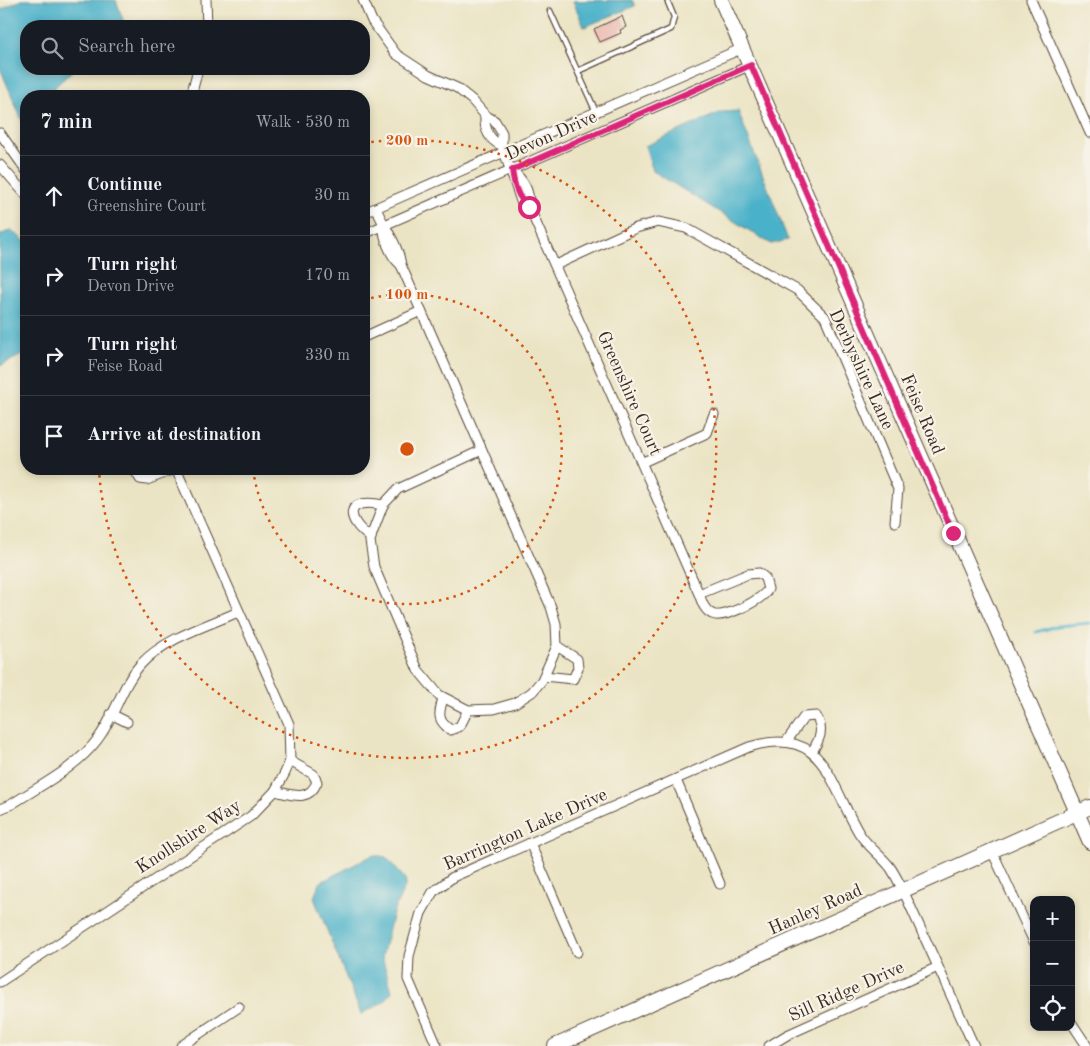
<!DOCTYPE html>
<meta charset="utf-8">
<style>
:root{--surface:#171b24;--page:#242831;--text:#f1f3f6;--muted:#9ea1a6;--line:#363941}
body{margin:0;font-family:"Old Standard TT",serif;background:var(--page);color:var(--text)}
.controls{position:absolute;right:15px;bottom:15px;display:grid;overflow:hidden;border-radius:10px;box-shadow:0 2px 8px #0003}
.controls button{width:45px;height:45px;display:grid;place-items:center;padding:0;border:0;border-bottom:1px solid var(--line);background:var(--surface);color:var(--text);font:25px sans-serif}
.stop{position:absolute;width:15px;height:15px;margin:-11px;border:4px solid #db2777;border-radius:50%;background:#fff}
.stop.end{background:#db2777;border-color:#fff;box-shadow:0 1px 5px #0008}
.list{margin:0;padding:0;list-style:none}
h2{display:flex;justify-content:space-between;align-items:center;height:65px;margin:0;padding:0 20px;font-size:21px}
h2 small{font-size:16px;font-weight:400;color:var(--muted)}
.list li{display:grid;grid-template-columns:32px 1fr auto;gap:15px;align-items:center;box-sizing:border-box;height:80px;padding:0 20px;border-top:1px solid var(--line)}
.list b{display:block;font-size:19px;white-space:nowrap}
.list p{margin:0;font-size:16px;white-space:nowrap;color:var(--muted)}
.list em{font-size:16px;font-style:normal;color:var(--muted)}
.icon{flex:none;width:28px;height:28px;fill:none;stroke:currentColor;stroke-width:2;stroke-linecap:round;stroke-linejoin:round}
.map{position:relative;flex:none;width:1090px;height:1046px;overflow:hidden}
.search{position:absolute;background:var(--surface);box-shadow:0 2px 8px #0003;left:20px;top:20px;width:350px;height:55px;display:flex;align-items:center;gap:12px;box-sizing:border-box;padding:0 18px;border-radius:20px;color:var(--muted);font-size:19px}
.panel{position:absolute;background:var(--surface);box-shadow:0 2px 8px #0003;left:20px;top:90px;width:350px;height:385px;border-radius:20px}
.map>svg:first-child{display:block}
.water{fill:#4ab1c9;stroke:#426e74}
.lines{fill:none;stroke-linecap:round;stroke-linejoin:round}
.stream{stroke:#4ab1c9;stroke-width:3}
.building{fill:#e9b4ab}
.lane-casing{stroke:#554637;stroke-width:7}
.street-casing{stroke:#554637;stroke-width:11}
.secondary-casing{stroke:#554637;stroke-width:16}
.lane{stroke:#fff;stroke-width:4.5}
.street{stroke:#fff;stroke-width:9}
.secondary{stroke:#fff;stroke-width:14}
.route{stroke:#db2777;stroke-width:6}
.ring{fill:none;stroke:#d7540e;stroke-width:2.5;stroke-dasharray:2.5 5}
.labels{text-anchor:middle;stroke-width:4.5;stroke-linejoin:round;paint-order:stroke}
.street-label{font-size:18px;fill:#3b2a1e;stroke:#f7f3e8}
.centre{fill:#d7540e;stroke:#f7f3e8;stroke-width:2.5}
.ring-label{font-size:15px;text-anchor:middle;font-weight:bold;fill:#d7540e;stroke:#f7f3e8;stroke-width:4.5;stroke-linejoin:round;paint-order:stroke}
</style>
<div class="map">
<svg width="1090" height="1046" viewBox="0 0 1090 1046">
<rect width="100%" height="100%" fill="#f7f3e8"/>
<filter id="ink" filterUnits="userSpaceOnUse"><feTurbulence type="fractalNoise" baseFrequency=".02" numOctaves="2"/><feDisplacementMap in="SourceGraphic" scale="10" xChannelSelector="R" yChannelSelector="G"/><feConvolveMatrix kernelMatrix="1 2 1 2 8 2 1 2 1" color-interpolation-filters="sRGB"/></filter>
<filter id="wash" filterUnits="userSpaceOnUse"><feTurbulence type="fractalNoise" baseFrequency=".0096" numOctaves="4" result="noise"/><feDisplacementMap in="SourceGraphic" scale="20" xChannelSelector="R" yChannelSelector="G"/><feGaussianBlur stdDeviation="1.12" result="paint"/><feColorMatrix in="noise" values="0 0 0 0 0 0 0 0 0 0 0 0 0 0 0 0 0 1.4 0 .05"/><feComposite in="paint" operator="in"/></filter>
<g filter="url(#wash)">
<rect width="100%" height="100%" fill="#ebe4c4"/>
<!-- water -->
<g class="water">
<path d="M21,0H116L125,25L26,26V69H74L55,87L52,96H26V130L0,68V10Z"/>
<path d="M632,0L635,6L584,27L573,1Z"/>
<path d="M738,111L788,240L771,244L653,171L645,146L721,112Z"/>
<path d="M11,230L26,242V353L0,366V235Z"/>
<path d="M373,855L386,857L405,879L406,884L393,913L382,957L392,991L385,1001L361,1014L314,898L319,883Z"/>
</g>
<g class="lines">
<!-- stream -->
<path class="stream" d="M1036,632L1058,626L1090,623"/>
</g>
<g id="blocks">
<!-- building -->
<path class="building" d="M622,16L626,27L620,30L621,33L600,42L594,29Z"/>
</g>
</g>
<g filter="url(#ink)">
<use href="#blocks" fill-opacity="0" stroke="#554637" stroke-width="1"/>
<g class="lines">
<!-- lane casing -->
<g class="lane-casing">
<g id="lane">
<path d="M550,11L596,112"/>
<path d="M578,71L671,29L674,17L667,0"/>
</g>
</g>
<!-- street casing -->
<g class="street-casing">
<g id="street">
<path d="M206,0L207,26"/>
<path d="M363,0L372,21L396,54L428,75L457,88L472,100L485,115L495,121L502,133V146L521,201L529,207"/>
<path d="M1031,0L1090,133"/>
<path d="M191,96L198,69"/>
<path d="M485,115C484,129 489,140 502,146"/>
<path d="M0,133L26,170"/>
<path d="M0,165L26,195"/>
<path d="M512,170C523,180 530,190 529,207L699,594L748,574L759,573L765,578L768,589C764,599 723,620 712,614C704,610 702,602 699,594"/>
<path d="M376,208C384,228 398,243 401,265L482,450"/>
<path d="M364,213L743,48"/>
<path d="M383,226C385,241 389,255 401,265"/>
<path d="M364,234L751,65"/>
<path d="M556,265L636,228L658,222L686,228L797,290L825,317L898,489L895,522"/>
<path d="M364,337L421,311"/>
<path d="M482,450L551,607L556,624L557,646L542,680L532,692L515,703L494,709L468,710L439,695L418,670L374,567L370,541L372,534L383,505L398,489Z"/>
<path d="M643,462L707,433L714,414"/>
<path d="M134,469L140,479L147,480L175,469"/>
<path d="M371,538C343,518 346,497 383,505"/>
<path d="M544,676L573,679L578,668L577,659L557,646"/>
<path d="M443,698C439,713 436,720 451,730L460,726L468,710"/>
<path d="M111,714L127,722"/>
<path d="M786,742L804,717L816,716C825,730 819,740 812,752"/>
<path d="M676,780L720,884"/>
<path d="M275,791C293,795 309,802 317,782L313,774L290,761"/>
<path d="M0,809L12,804C41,785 76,768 97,740C115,717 121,686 141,664C165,638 207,626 238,612"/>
<path d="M530,843L577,952"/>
<path d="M992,851L1034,942"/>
<path d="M0,982L251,816L275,791L285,773L290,761L289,724L176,469"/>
<path d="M1071,1022L1087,1046"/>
<path d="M181,1046L239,1007"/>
<path d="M437,1046L408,979L409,956L421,913L433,892L453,877L749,747C825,724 829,783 859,833C867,846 881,855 890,867C895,874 899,883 903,890L974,1046"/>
<path d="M769,1046L787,1035L938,967"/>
</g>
</g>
<!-- secondary casing -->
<g class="secondary-casing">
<g id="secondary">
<path d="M721,0L1090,842"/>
<path d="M555,1046L1090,807"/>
</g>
</g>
<!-- lane -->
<use href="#lane" class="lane"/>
<!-- street -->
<use href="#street" class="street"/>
<!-- secondary -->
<use href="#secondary" class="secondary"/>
</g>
</g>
<g class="lines" filter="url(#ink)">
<!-- route -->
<path class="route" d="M529,207C517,198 514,184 512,170L751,65L953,533"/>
</g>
<!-- distance rings -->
<g class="ring">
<path d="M364 300A155 155 0 1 1 253 469"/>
<path d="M364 143A309 309 0 1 1 99 471"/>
</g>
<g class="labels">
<!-- street labels -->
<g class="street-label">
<text transform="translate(551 135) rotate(-24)" y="6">Devon Drive</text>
<text transform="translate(862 369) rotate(65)" y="6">Derbyshire Lane</text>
<text transform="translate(630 393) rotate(66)" y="6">Greenshire Court</text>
<text transform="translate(923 414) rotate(67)" y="6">Feise Road</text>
<text transform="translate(525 829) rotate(-24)" y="6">Barrington Lake Drive</text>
<text transform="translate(188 836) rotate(-33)" y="6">Knollshire Way</text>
<text transform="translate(815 909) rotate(-24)" y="6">Hanley Road</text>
<text transform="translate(846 991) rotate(-24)" y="6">Sill Ridge Drive</text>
</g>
</g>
<circle cx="407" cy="449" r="8" class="centre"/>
<g class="ring-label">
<text x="407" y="145">200 m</text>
<text x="407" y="299">100 m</text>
</g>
</svg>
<div class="controls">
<button>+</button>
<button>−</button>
<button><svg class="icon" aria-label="locate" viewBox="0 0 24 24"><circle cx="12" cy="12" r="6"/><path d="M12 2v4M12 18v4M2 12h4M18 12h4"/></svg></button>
</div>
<div class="stop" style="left:529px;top:207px"></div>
<div class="stop end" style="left:953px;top:533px"></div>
<div class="search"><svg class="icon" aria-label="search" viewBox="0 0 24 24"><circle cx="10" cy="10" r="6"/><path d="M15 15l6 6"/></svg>Search here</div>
<section class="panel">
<h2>7 min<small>Walk · 530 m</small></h2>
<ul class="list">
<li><svg class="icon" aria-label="ahead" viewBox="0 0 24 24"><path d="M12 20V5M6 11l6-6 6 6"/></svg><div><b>Continue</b><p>Greenshire Court</p></div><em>30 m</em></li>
<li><svg class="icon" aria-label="right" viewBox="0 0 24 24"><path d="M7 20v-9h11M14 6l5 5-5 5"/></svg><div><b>Turn right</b><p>Devon Drive</p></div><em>170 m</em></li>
<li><svg class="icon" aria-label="right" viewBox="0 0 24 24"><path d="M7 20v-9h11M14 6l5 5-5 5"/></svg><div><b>Turn right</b><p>Feise Road</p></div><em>330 m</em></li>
<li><svg class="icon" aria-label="arrive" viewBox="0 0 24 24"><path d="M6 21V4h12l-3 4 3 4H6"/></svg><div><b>Arrive at destination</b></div></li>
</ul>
</section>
</div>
